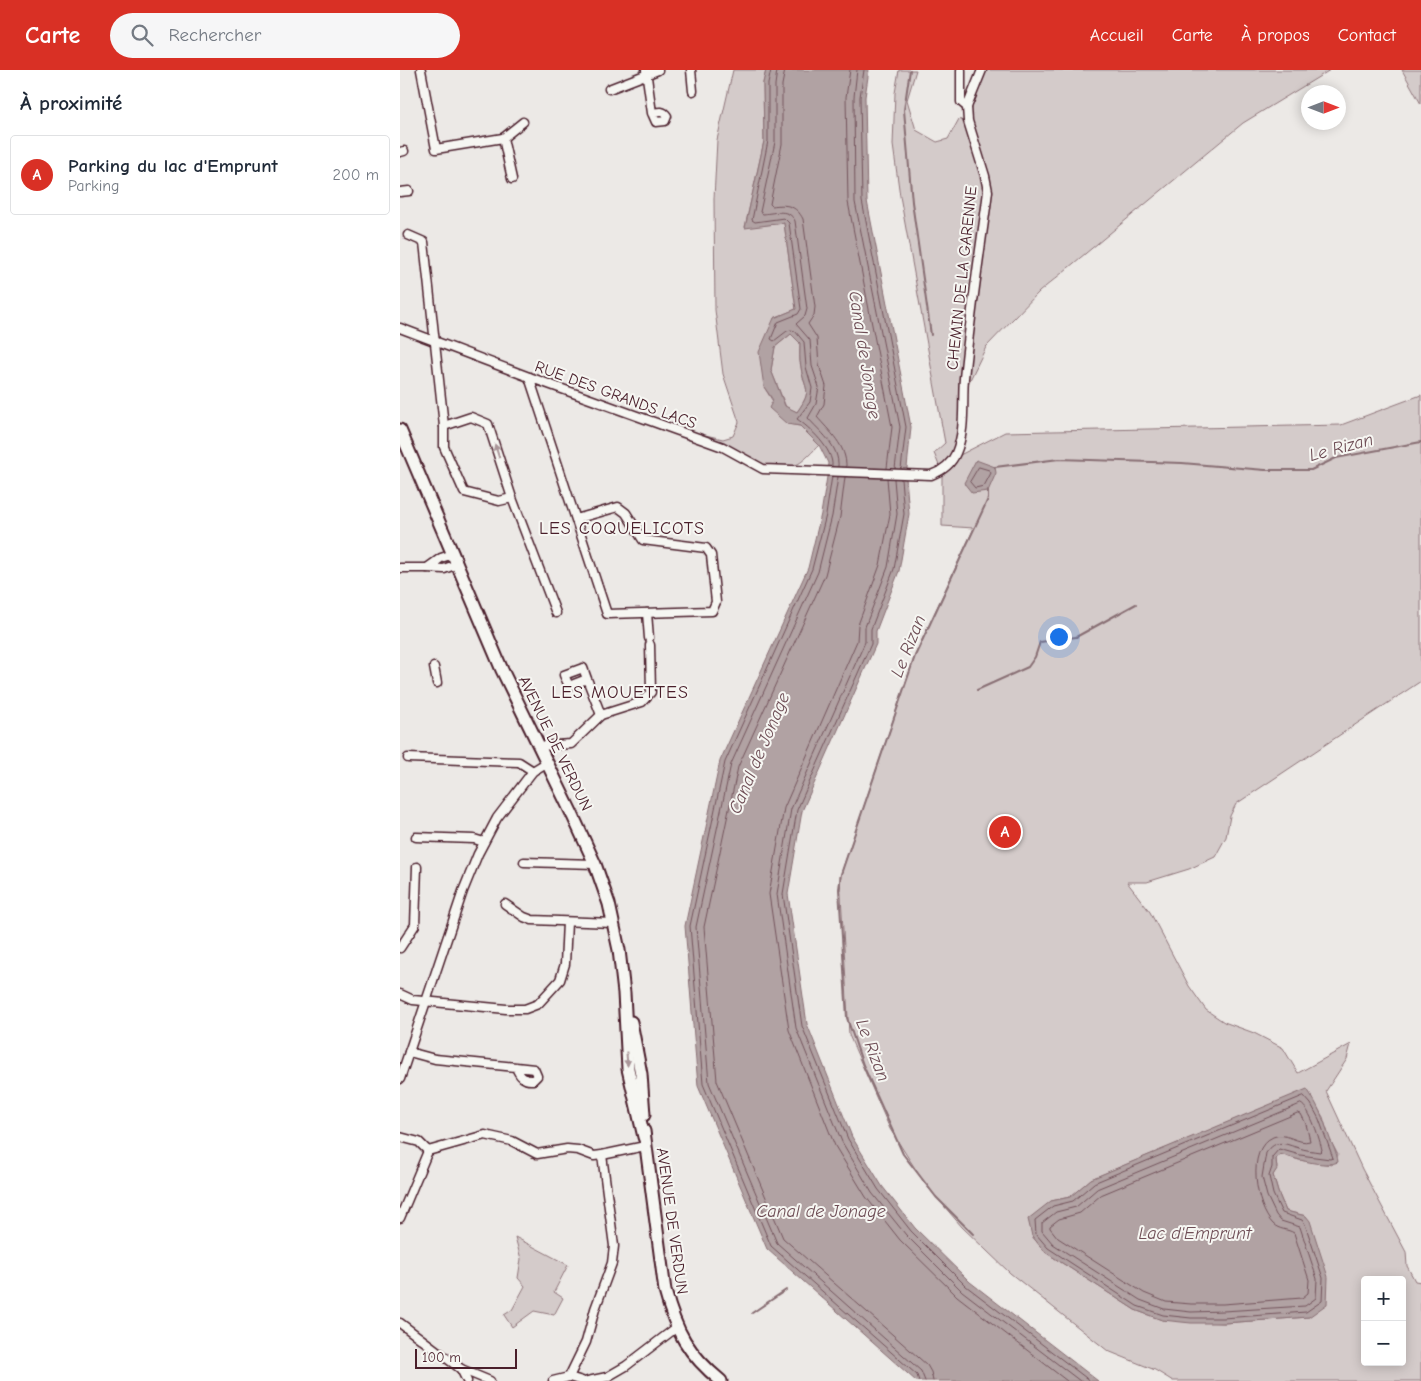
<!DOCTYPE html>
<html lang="fr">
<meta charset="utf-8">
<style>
:root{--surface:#fff;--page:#f6f6f7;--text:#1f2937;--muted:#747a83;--line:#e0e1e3;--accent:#d93025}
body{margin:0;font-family:"Comic Neue",sans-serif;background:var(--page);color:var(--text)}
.controls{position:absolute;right:15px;bottom:15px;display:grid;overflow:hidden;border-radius:5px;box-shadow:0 2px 12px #0003}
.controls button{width:45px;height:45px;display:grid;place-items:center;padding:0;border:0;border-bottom:1px solid var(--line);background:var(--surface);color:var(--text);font:25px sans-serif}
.compass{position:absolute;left:901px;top:15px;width:45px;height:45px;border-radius:50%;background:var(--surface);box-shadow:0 2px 12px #0003;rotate:90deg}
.scale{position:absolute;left:15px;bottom:12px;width:102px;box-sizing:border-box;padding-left:5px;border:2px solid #4a1f2b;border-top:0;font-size:14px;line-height:18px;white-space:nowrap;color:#4a1f2b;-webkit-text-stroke:4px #f6f6f2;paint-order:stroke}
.you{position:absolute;left:658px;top:566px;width:18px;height:18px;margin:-12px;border:4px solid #fff;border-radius:50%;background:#1a73e8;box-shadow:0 0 0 8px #1a73e833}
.badge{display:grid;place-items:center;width:32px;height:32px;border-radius:50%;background:var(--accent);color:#fff;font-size:16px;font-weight:700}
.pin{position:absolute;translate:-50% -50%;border:2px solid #fff;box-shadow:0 1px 5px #0006}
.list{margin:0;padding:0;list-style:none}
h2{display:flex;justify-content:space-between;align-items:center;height:65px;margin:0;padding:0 20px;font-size:21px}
h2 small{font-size:16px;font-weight:400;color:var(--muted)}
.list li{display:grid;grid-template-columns:32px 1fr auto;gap:15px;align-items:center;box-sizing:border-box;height:80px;margin:0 10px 10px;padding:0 10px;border:1px solid var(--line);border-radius:5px}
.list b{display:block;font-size:19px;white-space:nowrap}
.list p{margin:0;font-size:16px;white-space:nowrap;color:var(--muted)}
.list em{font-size:16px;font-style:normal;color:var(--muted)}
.icon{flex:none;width:28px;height:28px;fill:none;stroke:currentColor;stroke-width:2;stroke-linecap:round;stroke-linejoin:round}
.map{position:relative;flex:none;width:1021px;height:1311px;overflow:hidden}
header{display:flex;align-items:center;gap:30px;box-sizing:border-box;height:70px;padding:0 25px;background:var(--accent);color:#fff}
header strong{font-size:24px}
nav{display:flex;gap:28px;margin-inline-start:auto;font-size:18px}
.search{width:350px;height:45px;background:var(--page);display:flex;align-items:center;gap:12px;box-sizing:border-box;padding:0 18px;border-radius:28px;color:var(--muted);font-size:19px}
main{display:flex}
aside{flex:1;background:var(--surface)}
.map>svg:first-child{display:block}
.green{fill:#d4cbca;stroke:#8f757a;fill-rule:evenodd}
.water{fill:#b1a2a3;stroke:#886e73;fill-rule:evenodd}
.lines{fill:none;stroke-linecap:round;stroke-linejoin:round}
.shore{stroke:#73535b;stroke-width:1}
.stream{stroke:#886e73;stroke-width:2}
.minor-casing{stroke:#4a1f2b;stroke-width:11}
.secondary-casing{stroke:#4a1f2b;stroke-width:15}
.minor{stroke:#f6f6f2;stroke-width:8}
.secondary{stroke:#f6f6f2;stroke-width:11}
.oneway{fill:#a99598}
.labels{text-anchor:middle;stroke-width:4;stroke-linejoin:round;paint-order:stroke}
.street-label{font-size:16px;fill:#4a1f2b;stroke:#f6f6f2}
.water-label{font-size:18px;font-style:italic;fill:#6e4d55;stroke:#f6f6f2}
.neighbourhood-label{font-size:18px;letter-spacing:1px;fill:#4a1f2b;stroke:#f6f6f2}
</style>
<header>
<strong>Carte</strong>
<div class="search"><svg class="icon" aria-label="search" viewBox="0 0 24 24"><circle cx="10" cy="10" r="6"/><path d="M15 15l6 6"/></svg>Rechercher</div>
<nav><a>Accueil</a><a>Carte</a><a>À propos</a><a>Contact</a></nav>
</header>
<main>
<aside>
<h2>À proximité<small></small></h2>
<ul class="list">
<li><span class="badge">A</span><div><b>Parking du lac d'Emprunt</b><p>Parking</p></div><em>200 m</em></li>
</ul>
</aside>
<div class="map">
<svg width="1021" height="1311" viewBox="0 0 1021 1311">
<rect width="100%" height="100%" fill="#ece9e6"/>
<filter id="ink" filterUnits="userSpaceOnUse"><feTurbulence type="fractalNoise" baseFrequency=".02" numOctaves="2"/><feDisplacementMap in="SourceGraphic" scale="10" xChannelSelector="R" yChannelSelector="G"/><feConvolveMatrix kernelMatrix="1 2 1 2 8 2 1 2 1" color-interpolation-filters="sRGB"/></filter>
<g filter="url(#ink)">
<!-- green -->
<g class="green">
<path d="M333,0H366L363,13L364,71L345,157L384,153L396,239L374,248L364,317L387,354L400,356L419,375C413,381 405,390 398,394C372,408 322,377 298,366L301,364L323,369L333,366L339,352L323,304L315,240L314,129L317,70Z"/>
<path d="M499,0H516L507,30L516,60L537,72L548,69L559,49L565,52L581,0H930L843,53L639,222L586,277L568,314L565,365L558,386L605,362L941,355L1021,325V611L836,734L830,746L826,767L815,787L789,799L747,812H727L750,842L789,916L806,940L824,952L854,963L883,978L898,1003L951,974L947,989L926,1021L962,1099L1006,1182L1007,1196L1015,1211L1021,1212V1311H773L755,1300L708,1281L610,1203L562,1157L525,1114L490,1059L449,965L440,807L515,585L574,458L542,456V403L534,383L545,373L500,126L493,75L495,23ZM907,1020L923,1047L929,1068L938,1085L932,1095L899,1090L880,1084L876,1089L877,1098L873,1105L878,1122L886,1141L906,1146L909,1247L824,1253L762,1250L735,1240L645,1182L632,1166L651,1131L670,1127L691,1109ZM965,1210H1002V1292H965Z"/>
<path d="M1002,0H1021V34Z"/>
<path d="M391,264L400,273C400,281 399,290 401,297C404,321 414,318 397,342L386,337L371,300L375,277Z"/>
<path d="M115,1167L168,1195L154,1222L163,1228L154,1245L134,1241L112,1257L104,1245L112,1240L125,1216L118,1208L121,1189Z"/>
</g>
<!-- water -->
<g class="water">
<path d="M366,0H469L465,27L467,131L511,357L506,408L509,444L499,501L476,561V574L402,741L388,824L407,954L452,1067L482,1116L515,1158L570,1212L698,1311H516L367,1179L298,1016L285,856L320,691L408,498L421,444L427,407L428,393L419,375L400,356L387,354L369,338L373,330L364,317L359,282L374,248L396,239L384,153L345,158L364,71L363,13ZM391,264L400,273C400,281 399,290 401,297C404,321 414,318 397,342L385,336L371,300L375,277Z"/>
<path d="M576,390L595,397L596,403L588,421L572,423L564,413Z"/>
<path d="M907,1019C918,1035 923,1048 929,1066C932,1075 937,1082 938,1092C923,1098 896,1089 880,1084L876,1089L877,1099L873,1105L878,1122L886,1141L906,1146L910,1151L928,1207L927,1234L909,1247L824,1253H791L762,1250L735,1240L645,1182L632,1166L628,1149L651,1131L670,1127L691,1109Z"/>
</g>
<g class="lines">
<!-- shore -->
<g class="shore">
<path d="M371,0L368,14V71L352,150L355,152L384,148L389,153L401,239L398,244L378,252L371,269L374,271L387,261L391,260L395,261L404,272L406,297L412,318L410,332L397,349C409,357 434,380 432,396"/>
<path d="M377,0L375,15V72L360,142L363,144C375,143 389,138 395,151L407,239L405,246L396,254L410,270L412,296L419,317L416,334L408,348C419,361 440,376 438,397"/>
<path d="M385,0L382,15V74L370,134L372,136C386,134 396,135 403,149L415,237L414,245L408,254L417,268L419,295L426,316L424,334L417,347C429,361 447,376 446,397"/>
<path d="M450,0L446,27L448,132L492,357L487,398"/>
<path d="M457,0L454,27L455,132L500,357L495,399"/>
<path d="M464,0L460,27L462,131L506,357L501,399"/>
<path d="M579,397L589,400L591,403L584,416L575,418L570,412Z"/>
<path d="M432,406L426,445L412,499L325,692L290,856L303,1014L371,1176L517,1305L519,1311"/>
<path d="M438,407L432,446L418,502L331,694L296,857L309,1013L377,1173L521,1301L525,1311"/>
<path d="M445,407L440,447L425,505L338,697L304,857L317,1011L383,1168L527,1295L531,1302L533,1311"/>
<path d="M487,408L490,444L480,495L458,555L457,571L384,738L369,824L389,960L435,1076L466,1127L500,1170L557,1226L667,1311"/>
<path d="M494,409L497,444L488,497L465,557V572L391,739L377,824L396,958L442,1072L472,1123L506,1165L562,1221L680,1311"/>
<path d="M501,409L504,444L494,499L471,559V574L397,740L383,824L402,956L448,1069L478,1119L511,1161L566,1216L690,1311"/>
<path d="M904,1026L911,1034L919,1049L933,1088L930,1089L900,1085L879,1079L872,1087V1097L869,1106L873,1124L882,1143L902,1150L905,1154L923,1208L922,1231L906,1242L823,1248H791L763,1245L737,1236L648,1178L636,1164L635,1150L653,1136L673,1131L694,1113Z"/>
<path d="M901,1034C910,1038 920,1070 922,1080L920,1082C913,1081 905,1080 899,1078C884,1074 877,1068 866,1083L862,1107L867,1126L876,1145L881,1151L900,1157L917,1209L916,1228L905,1236L823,1241L791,1242L764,1239L740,1230L653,1174L642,1161V1153L656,1142L676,1137L697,1119Z"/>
<path d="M898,1043L901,1044L906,1054L910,1071C898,1075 886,1061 873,1067C845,1079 856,1137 873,1154C879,1160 888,1159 894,1163L909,1210L908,1223L902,1228L823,1234H791L766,1232L744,1223L658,1168L650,1158V1156L659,1149L680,1143L701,1125Z"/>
</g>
<!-- stream -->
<g class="stream">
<path d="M510,0L504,40L512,132L531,265"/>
<path d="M595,397L659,389L782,393L865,400H911L936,388L1021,372"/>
<path d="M577,620L628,597L635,587L640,572L676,567L736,534"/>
<path d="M573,1164L536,1127L503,1084L463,995L447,948L439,819L441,804L515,586L588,429V420"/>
<path d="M352,1243L386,1220"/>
</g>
<!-- minor casing -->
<g class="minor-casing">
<g id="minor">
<path d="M21,0L36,79L103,68L112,109"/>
<path d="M246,0L252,43L256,52L265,51L267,46C263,40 258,42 252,43"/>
<path d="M291,0L293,21"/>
<path d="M561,0V32L567,37"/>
<path d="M209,19L258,0"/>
<path d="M103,68L123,52"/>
<path d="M0,82L4,81"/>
<path d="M0,122L9,121"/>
<path d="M8,165L24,172L44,356V377L64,422L99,431L112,428"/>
<path d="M0,258L129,307L323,377L363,399L531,405C542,401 551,395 556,383C566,360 562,332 564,308C570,250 578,193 586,137L588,121L585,106L568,51L567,37L582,0"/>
<path d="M129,307L207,544L312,541L316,532L311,485L306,478L243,470L226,443L218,437L176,449"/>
<path d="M44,356L71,347L88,354L112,428L156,543"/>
<path d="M0,498H27L41,488L53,484"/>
<path d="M27,498L44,499L57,494"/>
<path d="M247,543L249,568"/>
<path d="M34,597L37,613"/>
<path d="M187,609L183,598L164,605L169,616L187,609L201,645"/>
<path d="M139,676L171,674L201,645L242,632L251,622L250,575"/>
<path d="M8,688L119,692L133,701"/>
<path d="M16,767L74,769L84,772"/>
<path d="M124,792L195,794"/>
<path d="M105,834L124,847L132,850L213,853"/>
<path d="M0,878L15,855L17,797"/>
<path d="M0,924L13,930L106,939H125L138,934L160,910L165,894L167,852"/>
<path d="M9,982L35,989L116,997L134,999L137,1006L133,1010C123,1011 119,1005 116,997"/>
<path d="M0,1009L63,821L78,784L97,748L133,701L146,693"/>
<path d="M0,1067L19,1072L28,1081L85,1065L112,1071L137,1084L167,1079L178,1080L194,1086L202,1085L245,1076"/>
<path d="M0,1148L28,1081"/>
<path d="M0,1253L61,1299L90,1311"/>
<path d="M61,1299L67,1311"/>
<path d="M169,1307L186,1272L195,1239L212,1193L214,1176L202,1085"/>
<path d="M153,1311L169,1307L182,1311"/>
<path d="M188,1311L207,1307L226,1296L277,1257"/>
</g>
</g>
<!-- secondary casing -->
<g class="secondary-casing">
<g id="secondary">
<path d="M0,360L102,600L173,746L195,794L209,834L219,880L224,923L228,999L244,1067"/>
<path d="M231,952L241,1004L244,1045"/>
<path d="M244,1061L265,1221C276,1262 288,1284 321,1311"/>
</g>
</g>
<!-- minor -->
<use href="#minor" class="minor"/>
<!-- secondary -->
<use href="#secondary" class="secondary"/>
</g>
<!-- one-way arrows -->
<defs><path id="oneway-solid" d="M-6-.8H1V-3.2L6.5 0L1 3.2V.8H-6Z" transform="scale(1.25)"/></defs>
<g class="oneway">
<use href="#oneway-solid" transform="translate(97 381) rotate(-108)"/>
<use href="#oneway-solid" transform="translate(227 989) rotate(85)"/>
</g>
</g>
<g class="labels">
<!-- street labels -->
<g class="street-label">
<text transform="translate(561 208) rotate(-84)" y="6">CHEMIN DE LA GARENNE</text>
<text transform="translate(216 324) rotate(20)" y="6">RUE DES GRANDS LACS</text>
<text transform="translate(156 673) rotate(64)" y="6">AVENUE DE VERDUN</text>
<text transform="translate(273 1151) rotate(82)" y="6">AVENUE DE VERDUN</text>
</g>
<!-- water labels -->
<g class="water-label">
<text transform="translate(465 285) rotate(81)" y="6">Canal de Jonage</text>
<text transform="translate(941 377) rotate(-15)" y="6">Le Rizan</text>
<text transform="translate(508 576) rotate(-68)" y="6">Le Rizan</text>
<text transform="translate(359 683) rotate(-67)" y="6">Canal de Jonage</text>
<text transform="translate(473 980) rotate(69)" y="6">Le Rizan</text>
<text x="421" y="1147">Canal de Jonage</text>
<text x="795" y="1169">Lac d'Emprunt</text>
</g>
<!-- neighbourhood labels -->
<g class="neighbourhood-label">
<text x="222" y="464">LES COQUELICOTS</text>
<text x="220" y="628">LES MOUETTES</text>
</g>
</g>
</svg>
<div class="controls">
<button>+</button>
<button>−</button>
</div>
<svg class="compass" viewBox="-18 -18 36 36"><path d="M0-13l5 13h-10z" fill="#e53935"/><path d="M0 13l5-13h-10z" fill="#747a83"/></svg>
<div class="scale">100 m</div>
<div class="you"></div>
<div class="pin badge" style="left:605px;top:762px">A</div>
</div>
</main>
